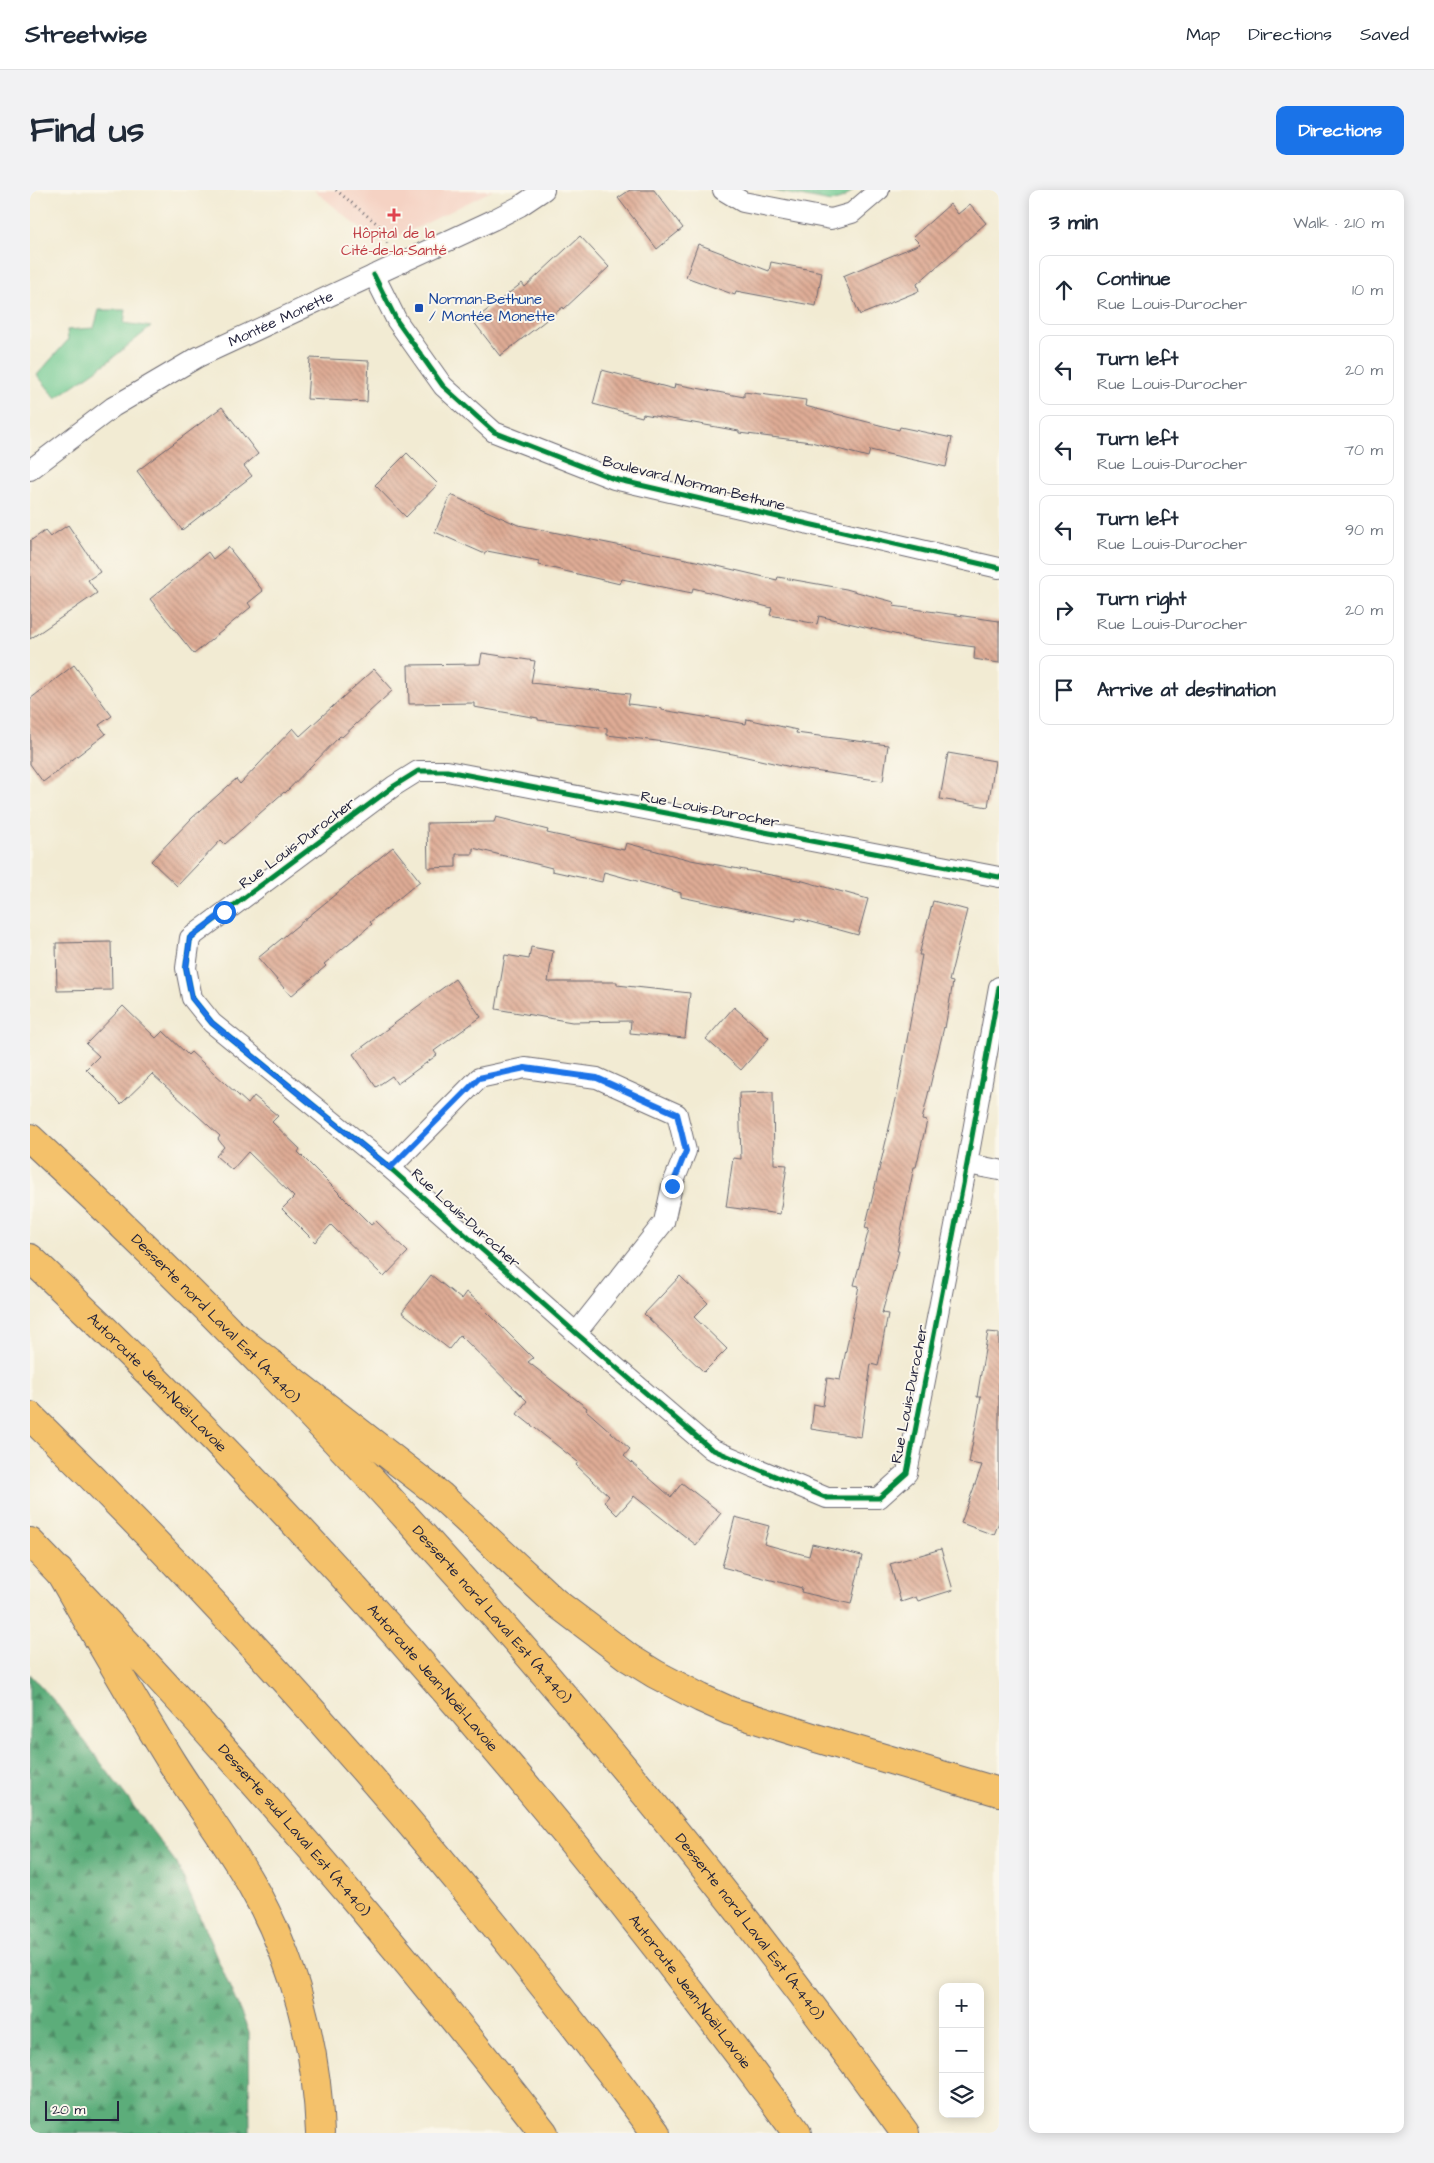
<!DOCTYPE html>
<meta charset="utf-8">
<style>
:root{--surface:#fff;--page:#f2f2f3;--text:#1f2937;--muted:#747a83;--line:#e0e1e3;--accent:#1a73e8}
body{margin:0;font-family:"Architects Daughter",sans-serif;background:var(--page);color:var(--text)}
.controls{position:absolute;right:15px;bottom:15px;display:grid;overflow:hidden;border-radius:10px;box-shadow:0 2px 12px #0003}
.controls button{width:45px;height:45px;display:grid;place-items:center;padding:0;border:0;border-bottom:1px solid var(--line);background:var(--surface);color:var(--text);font:25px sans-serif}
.scale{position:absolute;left:15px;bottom:12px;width:74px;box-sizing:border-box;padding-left:5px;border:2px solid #22223b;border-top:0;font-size:14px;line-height:18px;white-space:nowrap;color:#22223b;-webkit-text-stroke:4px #fbf7ec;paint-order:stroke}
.stop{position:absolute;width:15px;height:15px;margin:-11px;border:4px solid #1a73e8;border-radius:50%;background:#fff}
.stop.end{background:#1a73e8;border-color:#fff;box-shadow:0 1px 5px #0008}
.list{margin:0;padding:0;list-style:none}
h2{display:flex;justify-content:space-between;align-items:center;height:65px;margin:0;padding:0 20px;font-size:21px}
h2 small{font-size:16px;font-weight:400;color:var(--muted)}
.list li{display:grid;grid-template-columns:32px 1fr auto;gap:15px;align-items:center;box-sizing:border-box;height:70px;margin:0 10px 10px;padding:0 10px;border:1px solid var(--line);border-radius:10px}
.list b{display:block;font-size:19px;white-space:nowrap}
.list p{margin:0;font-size:16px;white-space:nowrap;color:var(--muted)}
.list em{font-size:16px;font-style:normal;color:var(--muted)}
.icon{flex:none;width:28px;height:28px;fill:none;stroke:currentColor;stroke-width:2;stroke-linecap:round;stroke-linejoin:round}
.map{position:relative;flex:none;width:969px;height:1943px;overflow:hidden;border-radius:10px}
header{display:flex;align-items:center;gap:30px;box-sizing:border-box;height:70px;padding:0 25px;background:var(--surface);border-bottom:1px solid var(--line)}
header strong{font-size:24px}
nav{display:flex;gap:28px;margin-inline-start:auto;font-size:18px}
.intro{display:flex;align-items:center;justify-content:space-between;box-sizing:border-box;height:120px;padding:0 30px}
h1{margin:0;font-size:35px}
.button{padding:12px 22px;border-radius:10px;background:var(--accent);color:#fff;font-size:18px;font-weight:700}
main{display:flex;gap:30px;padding:0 30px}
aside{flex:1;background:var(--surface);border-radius:10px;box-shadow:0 2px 12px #0003}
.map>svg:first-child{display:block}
.built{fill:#f5d2c3}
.grass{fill:url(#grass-tufts);stroke:#497666}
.forest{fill:url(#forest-firs);stroke:#3f685a}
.park{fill:#70c990;stroke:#497666}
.building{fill:url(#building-back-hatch)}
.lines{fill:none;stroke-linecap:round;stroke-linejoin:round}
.minor-casing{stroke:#6b6870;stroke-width:22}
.trunk-casing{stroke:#6b6870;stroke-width:30}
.motorway-casing{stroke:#6b6870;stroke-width:30}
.path{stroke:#6b6870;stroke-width:3;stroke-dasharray:1 4;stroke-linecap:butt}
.minor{stroke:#fff;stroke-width:20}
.trunk{stroke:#f4c16b;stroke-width:28}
.motorway{stroke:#f4c16b;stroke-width:28}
.cycleway-casing{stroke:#fbf7ec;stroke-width:8}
.cycleway{stroke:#00873e;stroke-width:5}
.route{stroke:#1a73e8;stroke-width:6}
.health-dot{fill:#e0444e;stroke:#fbf7ec;stroke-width:2}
.transit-dot{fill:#1a4fb4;stroke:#fbf7ec;stroke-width:2}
.labels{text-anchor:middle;stroke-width:4;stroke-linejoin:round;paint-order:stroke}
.health-label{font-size:15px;fill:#be3a42;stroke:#fbf7ec}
.transit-label{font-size:15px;fill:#164399;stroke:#fbf7ec;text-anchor:start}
.street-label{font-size:15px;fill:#22223b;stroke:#fbf7ec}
</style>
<header>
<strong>Streetwise</strong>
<nav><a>Map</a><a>Directions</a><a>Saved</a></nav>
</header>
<div class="intro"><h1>Find us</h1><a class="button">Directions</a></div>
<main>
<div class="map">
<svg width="969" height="1943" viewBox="0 0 969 1943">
<defs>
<pattern id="grass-tufts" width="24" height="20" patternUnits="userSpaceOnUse" patternTransform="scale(1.25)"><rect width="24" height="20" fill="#70c990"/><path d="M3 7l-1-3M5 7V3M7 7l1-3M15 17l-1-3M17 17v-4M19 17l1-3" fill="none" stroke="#61ac7d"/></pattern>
<pattern id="forest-firs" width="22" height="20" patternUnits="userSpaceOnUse" patternTransform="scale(1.25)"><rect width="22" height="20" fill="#5cad7a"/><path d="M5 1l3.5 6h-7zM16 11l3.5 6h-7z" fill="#4c8c65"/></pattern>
<pattern id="building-back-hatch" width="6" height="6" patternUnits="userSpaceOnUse" patternTransform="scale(1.25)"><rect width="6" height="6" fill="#dfac95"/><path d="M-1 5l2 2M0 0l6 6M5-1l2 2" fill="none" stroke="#b48c7b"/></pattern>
</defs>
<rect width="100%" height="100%" fill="#fbf7ec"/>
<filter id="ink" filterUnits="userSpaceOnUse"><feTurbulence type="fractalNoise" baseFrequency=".02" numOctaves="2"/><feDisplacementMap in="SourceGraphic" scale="10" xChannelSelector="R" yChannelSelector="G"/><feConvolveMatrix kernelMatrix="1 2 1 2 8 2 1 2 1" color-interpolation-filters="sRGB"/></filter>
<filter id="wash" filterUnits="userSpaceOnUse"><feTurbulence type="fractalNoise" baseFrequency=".0096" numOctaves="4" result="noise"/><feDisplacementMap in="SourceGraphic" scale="20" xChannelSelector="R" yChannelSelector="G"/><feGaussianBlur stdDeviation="1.12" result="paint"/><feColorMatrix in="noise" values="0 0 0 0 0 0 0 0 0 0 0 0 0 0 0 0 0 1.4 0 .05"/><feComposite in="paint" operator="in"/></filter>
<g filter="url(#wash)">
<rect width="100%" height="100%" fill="#f2ebd3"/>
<!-- built -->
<path class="built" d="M284,0H463L391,36L349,54Z"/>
<!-- grass -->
<path class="grass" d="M740,0H823L814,8L801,12Z"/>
<!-- forest -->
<path class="forest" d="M0,1484L26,1513L147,1674L219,1842L220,1943H0Z"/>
<!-- park -->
<path class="park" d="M69,120H96L94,133L121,137L75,174L26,208L7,185L38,150L37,140L64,138Z"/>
<g id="blocks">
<!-- building -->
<g class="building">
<path d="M600,0H624L653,38L627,59L588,8Z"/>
<path d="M920,14L928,24L940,14L956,33L887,94L889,101L830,125L813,86L890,54L883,47Z"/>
<path d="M550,46L579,77L534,119L533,117L470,166L443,131L492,93L495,97Z"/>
<path d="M668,54L739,81L741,72L792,82L786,116L706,101L705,105L656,87Z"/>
<path d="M280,168L339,171L337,212L277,209Z"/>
<path d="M572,180L644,199L645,194L714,207V202L776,210L775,216L869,240L870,237L922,248L916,277L840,260L838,267L781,252L709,243V241L613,224L612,227L563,214Z"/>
<path d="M192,217L228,264L214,276L222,286L152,340L107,281Z"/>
<path d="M377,263L408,294L376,327L345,295Z"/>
<path d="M421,305L488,335L666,371L747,390L748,387L816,399L864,412L863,416L969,431V473L944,469L945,457L885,449L789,426L787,434L740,425L742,418L663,398L662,403L592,389L590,394L509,375V371L457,361L455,364L405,342Z"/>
<path d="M38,335L70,382L58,390L67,403L0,449V351L15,341L20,347Z"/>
<path d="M198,357L233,401L218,413L221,417L164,464L120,409L178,362L183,369Z"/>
<path d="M452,463L505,471L501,493L600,504L598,514L632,518V520L716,534L717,529L767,540L766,543L858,555L853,591L770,579L703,564L635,552L577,545V538L508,530V528L444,517V513L379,514L378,475L450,474Z"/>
<path d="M44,475L82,526L69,535L76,544L13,592L0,574V509Z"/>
<path d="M344,479L363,500L312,547L310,546L255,603L254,602L195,654L191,650L147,696L121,671L162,628L206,589L210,594L263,538L270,546Z"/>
<path d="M918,563L965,571L958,617L910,609Z"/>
<path d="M466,627L518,640L517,643L594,660L596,653L661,670L773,691L838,709L828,745L766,728V731L651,707V703L574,682L572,692L522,681V678L443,658V664H426V677L398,678L397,633L464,632Z"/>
<path d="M363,657L390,691L340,732L342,734L294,774L296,776L261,806L228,768Z"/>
<path d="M903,711L937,720L919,791L923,792L915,838L914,837L892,930L897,931L886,977H884L867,1061H869L852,1123L858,1124L848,1176L841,1174L831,1247L781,1239L784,1214L793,1216L797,1188L810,1190L829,1096L824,1095L839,1039L835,1038L868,901L892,765H889Z"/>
<path d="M81,752L82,800L27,801L26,753Z"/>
<path d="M501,757L523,761L518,792H587V795L660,803L655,848L600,843L601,831L542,832L466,819L475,765L499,769Z"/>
<path d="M425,789L451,827L404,861L407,865L367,894L362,886L346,897L323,864Z"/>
<path d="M93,816L126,848L133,841L158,865L161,862L218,914L224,906L248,926L242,932L270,959L268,962L341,1035L346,1031L378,1062L354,1087L301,1035L285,1052L252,1019L264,1007L218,962L202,980L186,966L194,957L188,949L190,946L122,884L91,914L56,879L69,866L56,854Z"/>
<path d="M704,817L739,848L711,880L676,849Z"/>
<path d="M743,902L744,974L757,975L750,1024L696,1017L703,968L711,969L709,903Z"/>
<path d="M401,1085L431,1109L436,1102L453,1115L452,1117L503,1168L498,1172L557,1218L556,1220L600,1259L594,1266L641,1307L652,1293L691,1323L666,1355L604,1306L587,1325L574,1312L579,1306L546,1275L548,1272L487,1224L497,1211L430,1145L419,1159L372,1122Z"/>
<path d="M650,1086L678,1113L664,1127L697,1159L674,1182L614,1124Z"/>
<path d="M958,1142L969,1143V1332L964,1345L931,1333L952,1275L939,1273L951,1207H947Z"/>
<path d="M705,1327L739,1336L734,1354L779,1366L782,1354L832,1366L821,1414L771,1402L772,1398L692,1377Z"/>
<path d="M911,1359L923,1400L888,1411L886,1407L871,1412L860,1374Z"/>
</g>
</g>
</g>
<g filter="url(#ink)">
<use href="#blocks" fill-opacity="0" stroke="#6b6870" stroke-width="1"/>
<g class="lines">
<!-- minor casing -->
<g class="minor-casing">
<g id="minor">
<path d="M693,0L713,12L801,29L822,23L849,0"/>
<path d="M344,85L367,131L413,196L464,242L584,289L969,378"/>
<path id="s1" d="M0,280L83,217L168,167L463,30L490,16L514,0"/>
<path d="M969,687L417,581H388L364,596L160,748L156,778L162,808L182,833L360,978L546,1143L681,1259L797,1308H849L877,1283L937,974L969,797"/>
<path d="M937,974L969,980"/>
<path d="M360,978L449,888L495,878L567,888L647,924L656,961L642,996L634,1032L546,1143"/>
</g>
</g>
<!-- trunk casing -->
<g class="trunk-casing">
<g id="trunk">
<path id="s2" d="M0,948C325,1249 617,1584 875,1943"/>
<path id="s3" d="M0,1352C183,1539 353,1736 514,1943"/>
</g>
</g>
<!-- motorway casing -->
<g class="motorway-casing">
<g id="motorway">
<path id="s4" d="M0,1068C283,1333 538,1630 767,1943"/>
<path d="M203,1144L410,1305L525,1412L599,1468L625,1484L671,1508L700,1521L786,1548L969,1602"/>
<path d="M0,1226C227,1448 437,1688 626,1943"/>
<path d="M29,1381C66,1445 103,1510 142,1573C168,1614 197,1652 221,1694C264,1768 287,1857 290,1943"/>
</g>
</g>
<!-- path -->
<path class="path" d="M306,0L351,37L358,55"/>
<!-- minor -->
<use href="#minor" class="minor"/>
<!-- trunk -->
<use href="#trunk" class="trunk"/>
<!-- motorway -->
<use href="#motorway" class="motorway"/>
<!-- cycleway casing -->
<g class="cycleway-casing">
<g id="cycleway">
<path d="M344,85L367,131L413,196L464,242L584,289L969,378"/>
<path d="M969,687L417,581H388L364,596L160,748L156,778L162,808L182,833L360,978L546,1143L681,1259L797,1308H849L877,1283L937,974L969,797"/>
</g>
</g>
<!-- cycleway -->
<use href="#cycleway" class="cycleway"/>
</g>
</g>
<g class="lines" filter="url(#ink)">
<!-- route -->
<path class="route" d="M194,722L160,748L156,778L162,808L182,833L360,978L449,888L495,878L567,888L647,924L656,961L642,996"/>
</g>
<!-- markers -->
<path class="health-dot" d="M361.5 17.5h5v5h5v5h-5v5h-5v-5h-5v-5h5z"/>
<rect class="transit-dot" x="384" y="113" width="10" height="10" rx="2.5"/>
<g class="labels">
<!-- health labels -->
<g class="health-label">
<text x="364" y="48">Hôpital de la<tspan x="364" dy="17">Cité-de-la-Santé</tspan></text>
</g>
<!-- transit labels -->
<g class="transit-label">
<text x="399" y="114">Norman-Bethune<tspan x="399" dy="17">/ Montée Monette</tspan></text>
</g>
<!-- street labels -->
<g class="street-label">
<text dy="5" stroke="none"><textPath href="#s1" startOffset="294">Montée Monette</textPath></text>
<text transform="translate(664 293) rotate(14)" y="5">Boulevard Norman-Bethune</text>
<text transform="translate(680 619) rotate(11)" y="5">Rue Louis-Durocher</text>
<text transform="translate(267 653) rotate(-37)" y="5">Rue Louis-Durocher</text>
<text transform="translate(436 1028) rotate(42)" y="5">Rue Louis-Durocher</text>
<text dy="5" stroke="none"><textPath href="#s2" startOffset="259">Desserte nord Laval Est (A-440)</textPath></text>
<text dy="5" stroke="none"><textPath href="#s4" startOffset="178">Autoroute Jean-Noël-Lavoie</textPath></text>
<text transform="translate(879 1204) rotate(-79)" y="5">Rue Louis-Durocher</text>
<text dy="5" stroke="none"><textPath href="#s2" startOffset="664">Desserte nord Laval Est (A-440)</textPath></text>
<text dy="5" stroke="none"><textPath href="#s4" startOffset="582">Autoroute Jean-Noël-Lavoie</textPath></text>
<text dy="5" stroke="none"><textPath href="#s3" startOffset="391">Desserte sud Laval Est (A-440)</textPath></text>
<text dy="5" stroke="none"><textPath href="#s2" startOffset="1069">Desserte nord Laval Est (A-440)</textPath></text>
<text dy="5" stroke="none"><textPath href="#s4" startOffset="988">Autoroute Jean-Noël-Lavoie</textPath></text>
</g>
</g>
</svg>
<div class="controls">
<button>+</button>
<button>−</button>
<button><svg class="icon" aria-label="layers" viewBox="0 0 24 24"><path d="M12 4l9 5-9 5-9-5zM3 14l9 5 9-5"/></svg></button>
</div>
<div class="scale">20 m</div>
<div class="stop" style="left:194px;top:722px"></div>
<div class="stop end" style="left:642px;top:996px"></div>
</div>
<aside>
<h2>3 min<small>Walk · 210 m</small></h2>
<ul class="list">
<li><svg class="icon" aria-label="ahead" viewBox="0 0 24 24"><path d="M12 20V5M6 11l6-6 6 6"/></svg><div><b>Continue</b><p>Rue Louis-Durocher</p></div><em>10 m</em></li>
<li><svg class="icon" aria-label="left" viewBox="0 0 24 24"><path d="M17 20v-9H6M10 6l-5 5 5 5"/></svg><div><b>Turn left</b><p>Rue Louis-Durocher</p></div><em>20 m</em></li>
<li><svg class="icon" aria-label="left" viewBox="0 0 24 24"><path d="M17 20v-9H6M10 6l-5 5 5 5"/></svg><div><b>Turn left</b><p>Rue Louis-Durocher</p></div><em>70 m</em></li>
<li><svg class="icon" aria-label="left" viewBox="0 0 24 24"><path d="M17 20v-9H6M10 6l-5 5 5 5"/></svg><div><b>Turn left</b><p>Rue Louis-Durocher</p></div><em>90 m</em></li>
<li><svg class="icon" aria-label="right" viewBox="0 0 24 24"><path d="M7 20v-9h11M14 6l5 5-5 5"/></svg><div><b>Turn right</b><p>Rue Louis-Durocher</p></div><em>20 m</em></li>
<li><svg class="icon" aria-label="arrive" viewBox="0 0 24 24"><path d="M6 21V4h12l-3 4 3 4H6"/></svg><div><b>Arrive at destination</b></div></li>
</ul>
</aside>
</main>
